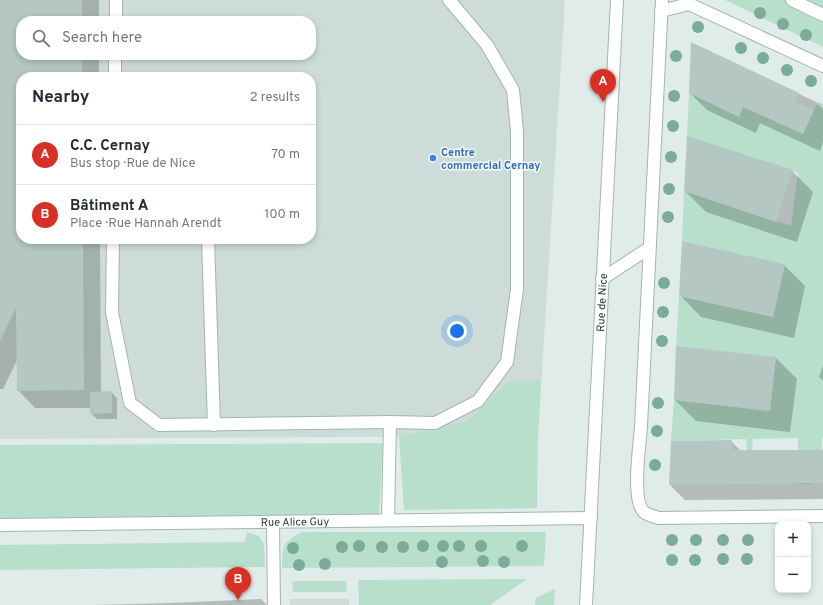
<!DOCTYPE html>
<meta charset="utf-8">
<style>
:root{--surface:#fff;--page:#f2f2f3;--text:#1f2937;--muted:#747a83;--line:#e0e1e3;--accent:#d93025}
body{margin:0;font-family:Overpass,sans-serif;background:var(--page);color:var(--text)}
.controls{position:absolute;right:12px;bottom:12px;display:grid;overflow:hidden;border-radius:8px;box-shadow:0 2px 6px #0003}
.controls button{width:36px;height:36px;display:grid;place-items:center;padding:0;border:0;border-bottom:1px solid var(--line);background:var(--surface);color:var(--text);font:20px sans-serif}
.you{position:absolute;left:457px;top:331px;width:14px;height:14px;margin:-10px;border:3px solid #fff;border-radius:50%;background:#1a73e8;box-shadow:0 0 0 6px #1a73e833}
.badge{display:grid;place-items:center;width:26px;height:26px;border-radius:50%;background:var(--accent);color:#fff;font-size:13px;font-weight:700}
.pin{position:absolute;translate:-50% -33px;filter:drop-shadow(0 1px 2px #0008)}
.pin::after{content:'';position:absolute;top:21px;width:14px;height:12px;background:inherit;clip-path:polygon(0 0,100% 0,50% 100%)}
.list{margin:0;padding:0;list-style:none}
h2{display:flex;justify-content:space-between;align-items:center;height:52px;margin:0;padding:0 16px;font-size:17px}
h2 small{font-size:13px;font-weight:400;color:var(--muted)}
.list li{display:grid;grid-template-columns:26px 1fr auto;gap:12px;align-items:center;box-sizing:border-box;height:60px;padding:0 16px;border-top:1px solid var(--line)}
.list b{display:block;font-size:15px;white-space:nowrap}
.list p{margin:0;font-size:13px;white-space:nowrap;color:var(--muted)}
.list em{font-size:13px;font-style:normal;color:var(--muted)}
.icon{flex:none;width:22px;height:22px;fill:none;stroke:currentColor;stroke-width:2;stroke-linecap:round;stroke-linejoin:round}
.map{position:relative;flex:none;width:823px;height:605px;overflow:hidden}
.search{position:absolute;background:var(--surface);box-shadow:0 2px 6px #0003;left:16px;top:16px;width:300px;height:44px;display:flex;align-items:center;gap:10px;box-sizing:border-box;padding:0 14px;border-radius:16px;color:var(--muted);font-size:15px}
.panel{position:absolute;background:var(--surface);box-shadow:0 2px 6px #0003;left:16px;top:72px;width:300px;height:172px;border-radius:16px}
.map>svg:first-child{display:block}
.built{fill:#cedcd9;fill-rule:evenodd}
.green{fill:#b7dfcb}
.shadow{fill:#0003}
.building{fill:#b5c7c3}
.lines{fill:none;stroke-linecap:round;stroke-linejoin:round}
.lane-casing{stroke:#a3b4b2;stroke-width:14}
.street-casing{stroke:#a3b4b2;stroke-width:14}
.lane{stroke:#fff;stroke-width:12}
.street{stroke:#fff;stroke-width:12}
.tree{fill:#7aac99}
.shop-dot{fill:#3f7fe0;stroke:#f1f9f6;stroke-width:1.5}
.labels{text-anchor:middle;stroke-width:3;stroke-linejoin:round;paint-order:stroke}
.shop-label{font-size:11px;font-weight:bold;fill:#366cbe;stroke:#f1f9f6;text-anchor:start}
.street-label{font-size:11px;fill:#203e3c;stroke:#f1f9f6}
</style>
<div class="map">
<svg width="823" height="605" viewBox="0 0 823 605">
<rect width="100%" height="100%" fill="#e0ecea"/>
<!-- built -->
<g class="built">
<path d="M0,0H565L538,436L0,439ZM21,21H311V55H21ZM21,77H311V239H21Z"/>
<rect x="290" y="599" width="59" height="6"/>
</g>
<!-- green -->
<g class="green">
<path d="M725,0H823V47Z"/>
<path d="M689,93L739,117L743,107L803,134L818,102L823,104V437H822V450H811V484H798V438L753,439L752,450H747L746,439L671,441L674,400L769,411L776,358L676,346L679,296L773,317L785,264L682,241L684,191L791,226L798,173L687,136Z"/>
<path d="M509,381H541L538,436L537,508L404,510L399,437L468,421Z"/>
<path d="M383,443L379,514L0,518V445Z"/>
<path d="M247,532L259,536L264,544L265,567L0,570V545L245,542Z"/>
<path d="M302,532H546L544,566L282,568C283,546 281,543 302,532Z"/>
<path d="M527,579L490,605H359L358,580Z"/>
<path d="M292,581H346L347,592H293Z"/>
<path d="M555,589L554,605H535L536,598Z"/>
</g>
<!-- shadow -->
<g class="shadow">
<path d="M0,0H99V21H21V55H99V77H21V239H100L101,392H111L117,398V419H97L91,413V408H35L18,390V358L3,389H0Z"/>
<path d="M692,43L816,102L823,109V142L820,151L760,123L756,133L707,110L690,93Z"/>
<path d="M792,171L813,192L797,242L706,212L685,191Z"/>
<path d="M784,265L805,286L794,338L701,317L680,295Z"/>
<path d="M776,358L797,379L790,432L696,421L675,400Z"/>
<path d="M823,365V381L819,377Z"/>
<path d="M731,441L741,451L823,450V499L685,500L670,485L672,442Z"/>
<path d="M261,599L267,605H92L169,603Z"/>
</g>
<!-- building -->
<g class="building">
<path d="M0,0H82V21H21V55H82V77H21V239H83L84,390L17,391L16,308L0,341Z"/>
<path d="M691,42L799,93L795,102L814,110L803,134L743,107L739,117L689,93Z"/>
<path d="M687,136L793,170L776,222L684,191Z"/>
<path d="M682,241L785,264L773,317L679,296Z"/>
<path d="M676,346L776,357L770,411L674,400Z"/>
<path d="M112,391V413L90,414V392Z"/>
<path d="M732,440V450H823V483L669,485L671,441Z"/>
</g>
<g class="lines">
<!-- lane casing -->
<g class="lane-casing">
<g id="lane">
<path d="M116,21V0"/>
<path d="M115,77V55"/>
<path d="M113,239L112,312L130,403L159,425L390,422"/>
<path d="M208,239L214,425"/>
</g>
</g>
<!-- street casing -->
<g class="street-casing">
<g id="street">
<path d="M662,0L641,426C640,443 631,501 644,512C647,515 654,516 658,518L823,516"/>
<path d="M792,0L823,15"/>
<path d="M661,11L689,4L823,66"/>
<path d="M602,279L649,248"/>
<path d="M388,520L390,422L435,423L478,401L507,362L517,289V131L513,90L487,45L449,0"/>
<path d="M273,522L274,605"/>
<path id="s1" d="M0,525L591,518"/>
<path id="s2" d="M586,605L617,0"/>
</g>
</g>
<!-- lane -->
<use href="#lane" class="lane"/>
<!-- street -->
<use href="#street" class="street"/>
</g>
<!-- trees -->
<g class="tree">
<circle cx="760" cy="13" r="6"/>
<circle cx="783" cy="24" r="6"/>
<circle cx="698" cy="27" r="6"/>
<circle cx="806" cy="35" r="6"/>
<circle cx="741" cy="48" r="6"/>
<circle cx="676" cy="56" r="6"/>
<circle cx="763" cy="58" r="6"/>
<circle cx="787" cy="70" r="6"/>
<circle cx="811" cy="81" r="6"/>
<circle cx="674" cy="96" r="6"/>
<circle cx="673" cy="126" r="6"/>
<circle cx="671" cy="157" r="6"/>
<circle cx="669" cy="189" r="6"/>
<circle cx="668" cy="217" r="6"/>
<circle cx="664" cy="283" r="6"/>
<circle cx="663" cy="312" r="6"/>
<circle cx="662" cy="341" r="6"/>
<circle cx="658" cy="403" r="6"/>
<circle cx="657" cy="431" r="6"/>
<circle cx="655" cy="465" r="6"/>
<circle cx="672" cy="540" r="6"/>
<circle cx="696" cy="540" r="6"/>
<circle cx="723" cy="540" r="6"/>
<circle cx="748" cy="540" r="6"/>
<circle cx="359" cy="546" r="6"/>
<circle cx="423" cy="546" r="6"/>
<circle cx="443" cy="546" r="6"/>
<circle cx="459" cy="546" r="6"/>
<circle cx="481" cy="546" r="6"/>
<circle cx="522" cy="546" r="6"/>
<circle cx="342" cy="547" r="6"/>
<circle cx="382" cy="547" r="6"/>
<circle cx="403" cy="547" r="6"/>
<circle cx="293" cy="548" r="6"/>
<circle cx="723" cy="559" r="6"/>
<circle cx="747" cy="559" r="6"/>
<circle cx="672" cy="560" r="6"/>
<circle cx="695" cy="560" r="6"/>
<circle cx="483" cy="561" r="6"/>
<circle cx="442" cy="562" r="6"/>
<circle cx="504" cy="562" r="6"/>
<circle cx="325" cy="564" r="6"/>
<circle cx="299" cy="565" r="6"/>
</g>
<!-- markers -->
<circle class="shop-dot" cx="433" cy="158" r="4"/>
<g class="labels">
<!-- shop labels -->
<g class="shop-label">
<text x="441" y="156">Centre<tspan x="441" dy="13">commercial Cernay</tspan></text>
</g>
<!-- street labels -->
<g class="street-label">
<text dy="4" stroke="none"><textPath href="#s2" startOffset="303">Rue de Nice</textPath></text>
<text dy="4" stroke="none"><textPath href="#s1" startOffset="295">Rue Alice Guy</textPath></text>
</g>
</g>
</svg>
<div class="controls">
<button>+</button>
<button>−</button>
</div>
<div class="you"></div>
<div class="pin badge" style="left:603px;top:102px">A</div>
<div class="pin badge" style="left:238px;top:600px">B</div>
<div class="search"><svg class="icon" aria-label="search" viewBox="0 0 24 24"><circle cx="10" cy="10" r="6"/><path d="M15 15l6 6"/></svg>Search here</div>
<section class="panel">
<h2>Nearby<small>2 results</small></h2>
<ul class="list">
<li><span class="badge">A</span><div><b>C.C. Cernay</b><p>Bus stop · Rue de Nice</p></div><em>70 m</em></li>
<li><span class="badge">B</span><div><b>Bâtiment A</b><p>Place · Rue Hannah Arendt</p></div><em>100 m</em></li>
</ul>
</section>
</div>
